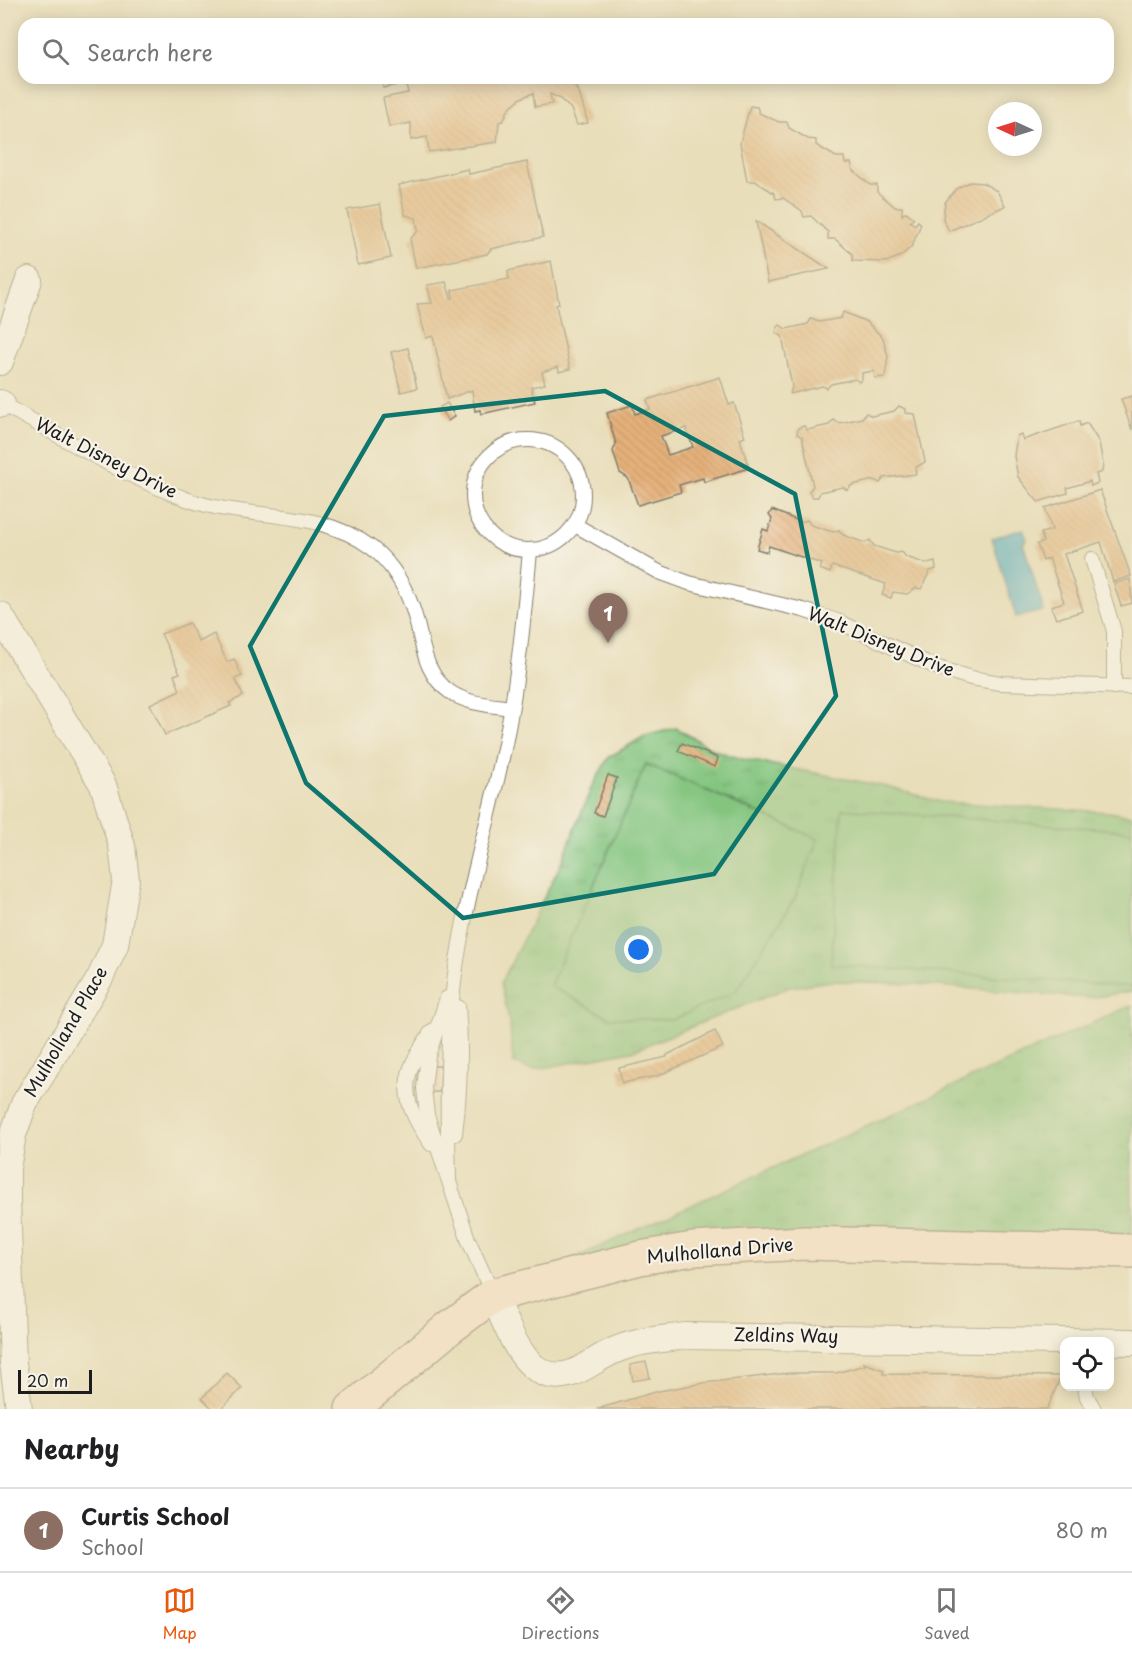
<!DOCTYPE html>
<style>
:root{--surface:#fff;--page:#f2f2f2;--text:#202124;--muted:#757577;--line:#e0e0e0;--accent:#ea580c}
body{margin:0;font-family:"Playpen Sans",sans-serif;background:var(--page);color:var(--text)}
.controls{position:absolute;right:18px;bottom:18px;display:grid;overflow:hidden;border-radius:12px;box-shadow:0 3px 15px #0003}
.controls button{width:54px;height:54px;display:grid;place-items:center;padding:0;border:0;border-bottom:2px solid var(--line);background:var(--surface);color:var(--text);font:30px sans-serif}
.compass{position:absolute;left:988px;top:102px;width:54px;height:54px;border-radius:50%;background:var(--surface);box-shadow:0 3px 15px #0003;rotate:274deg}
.scale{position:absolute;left:18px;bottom:15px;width:74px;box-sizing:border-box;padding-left:6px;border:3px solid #1c1c1c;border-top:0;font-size:16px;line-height:21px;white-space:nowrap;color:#1c1c1c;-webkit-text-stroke:4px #f7f3e8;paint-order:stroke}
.you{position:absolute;left:639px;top:950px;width:21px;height:21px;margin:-15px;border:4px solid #fff;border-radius:50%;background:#1a73e8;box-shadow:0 0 0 9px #1a73e833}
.badge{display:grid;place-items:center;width:39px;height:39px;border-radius:50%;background:var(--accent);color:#fff;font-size:20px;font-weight:700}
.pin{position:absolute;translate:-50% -50px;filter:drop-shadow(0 2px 3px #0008)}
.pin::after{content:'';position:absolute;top:32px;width:21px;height:18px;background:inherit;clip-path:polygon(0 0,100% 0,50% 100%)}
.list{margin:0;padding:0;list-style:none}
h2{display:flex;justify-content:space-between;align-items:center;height:78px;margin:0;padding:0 24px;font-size:26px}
h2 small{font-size:20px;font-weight:400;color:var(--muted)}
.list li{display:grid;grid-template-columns:39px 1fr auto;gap:18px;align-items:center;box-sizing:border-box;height:84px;padding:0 24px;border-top:2px solid var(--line)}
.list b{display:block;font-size:22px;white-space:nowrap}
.list p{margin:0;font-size:20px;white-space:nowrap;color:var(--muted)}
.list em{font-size:20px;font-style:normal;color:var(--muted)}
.icon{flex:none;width:33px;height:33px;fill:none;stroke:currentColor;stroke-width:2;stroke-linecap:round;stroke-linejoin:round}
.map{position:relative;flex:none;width:1132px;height:1409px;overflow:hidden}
.search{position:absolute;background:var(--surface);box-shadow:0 3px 15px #0003;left:18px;right:18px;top:18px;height:66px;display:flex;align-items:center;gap:15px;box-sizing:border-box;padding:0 21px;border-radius:18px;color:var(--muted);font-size:22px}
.sheet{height:162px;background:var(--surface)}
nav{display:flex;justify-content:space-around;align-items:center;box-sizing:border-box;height:84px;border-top:2px solid var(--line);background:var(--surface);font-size:16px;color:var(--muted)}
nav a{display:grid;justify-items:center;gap:3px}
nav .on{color:var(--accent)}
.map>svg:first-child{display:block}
.grass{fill:url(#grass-tufts);stroke:#50704e;stroke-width:1.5}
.pitch{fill:#83c57f;stroke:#50704e;stroke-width:1.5}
.water{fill:#4aaac9;stroke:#336372;stroke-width:1.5}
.building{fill:url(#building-back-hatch);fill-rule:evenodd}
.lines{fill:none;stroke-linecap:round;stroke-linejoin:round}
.service-casing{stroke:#827d6b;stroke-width:16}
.minor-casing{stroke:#827d6b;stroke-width:28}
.secondary-casing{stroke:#827d6b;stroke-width:36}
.service{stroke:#fff;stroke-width:14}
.minor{stroke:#fff;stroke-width:26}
.secondary{stroke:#fde4d1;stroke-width:33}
.marked{fill:none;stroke:#0f766e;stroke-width:4.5;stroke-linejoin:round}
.labels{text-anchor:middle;stroke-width:4.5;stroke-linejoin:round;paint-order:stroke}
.street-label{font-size:18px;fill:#1c1c1c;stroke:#f7f3e8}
</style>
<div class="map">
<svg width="1132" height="1409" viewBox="0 0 1132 1409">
<defs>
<pattern id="grass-tufts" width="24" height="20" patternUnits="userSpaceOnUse" patternTransform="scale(1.5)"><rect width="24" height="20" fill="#83c57f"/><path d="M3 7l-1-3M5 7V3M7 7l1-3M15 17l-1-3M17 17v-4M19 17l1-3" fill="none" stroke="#71a96d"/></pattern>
<pattern id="building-back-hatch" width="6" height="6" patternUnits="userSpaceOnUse" patternTransform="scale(1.5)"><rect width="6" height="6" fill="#e6b17a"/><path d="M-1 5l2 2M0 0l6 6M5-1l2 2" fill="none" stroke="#c59869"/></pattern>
</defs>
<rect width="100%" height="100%" fill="#f7f3e8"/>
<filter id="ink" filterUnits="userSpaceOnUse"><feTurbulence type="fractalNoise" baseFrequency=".0167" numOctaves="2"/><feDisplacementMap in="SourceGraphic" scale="12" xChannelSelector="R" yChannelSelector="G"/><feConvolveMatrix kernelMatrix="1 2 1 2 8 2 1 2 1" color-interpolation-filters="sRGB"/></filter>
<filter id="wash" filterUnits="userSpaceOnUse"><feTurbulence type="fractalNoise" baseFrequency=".008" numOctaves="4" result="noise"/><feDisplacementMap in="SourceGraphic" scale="24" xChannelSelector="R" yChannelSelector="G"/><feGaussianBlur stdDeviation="1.35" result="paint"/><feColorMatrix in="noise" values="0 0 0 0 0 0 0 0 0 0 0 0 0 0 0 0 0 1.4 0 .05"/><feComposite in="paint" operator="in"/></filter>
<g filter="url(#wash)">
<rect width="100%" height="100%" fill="#e9deba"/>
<!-- grass -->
<g class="grass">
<path d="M676,728L714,750L742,759L888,787L941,802L1109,812L1132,816V991L1089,998L913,984L831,981L790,987L632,1051L532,1070L513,1063L510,1026L501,983L562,862L592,786L609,757L645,736Z"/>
<path d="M1132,1005V1251L805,1243L493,1295Z"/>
</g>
<!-- pitch -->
<g class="pitch">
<path d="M646,764L818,839L795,898L736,991L672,1020L610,1018L550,986Z"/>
<path d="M842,809L1132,831V987L831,964Z"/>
</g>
<!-- water -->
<path class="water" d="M1023,529L1027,540L1023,543L1044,611L1016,617L992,538Z"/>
<g id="blocks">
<!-- building -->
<g class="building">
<path d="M384,78H395L397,85L383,88L381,79Z"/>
<path d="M405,78H570L579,93L588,123L577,125L571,109L559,98L550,94L552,104L535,107L533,93L521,98L509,108L503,121L499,122L497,142L429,152L427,137L411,140V123L389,127L383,98L408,93Z"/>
<path d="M750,106L757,107L759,113L779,122H787L789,128L808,139L816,140V145L836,157H844L845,163H851L853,170L870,185H877V192L895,207H902V215L906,212L914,218L910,222L915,225L918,221L921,224L912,246L901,256L886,262L853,261L852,254L835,239H828V232L811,216L804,217L802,211L783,198L776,199L774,193L755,181H747L740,143Z"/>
<path d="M527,162L543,237L491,249L487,254L416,268L410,239L418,231L416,218L405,215L399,185L468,169L469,174Z"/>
<path d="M970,182L983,183L997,191L1005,206L949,231L943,219L945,202L957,188Z"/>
<path d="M380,204L391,258L358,265L347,210Z"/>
<path d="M756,221L829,269L768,282Z"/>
<path d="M551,261L559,304L556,305L570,369L559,372L558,367L542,372L545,384L531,387L535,402L481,414L480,410L475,411L472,390L447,399L433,336L426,338L417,304L432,303L427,285L446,282L451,298H453L452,290L509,279L508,271Z"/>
<path d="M843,312L867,322L883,338L888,356L885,377L875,378L874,371L862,373V379L859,382L855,379L831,384L827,388L822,386L790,394L792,386L782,336L776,333L777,328L780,325L786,329L808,324L811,319L819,322L841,318Z"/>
<path d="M408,348L417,388L401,392L391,352Z"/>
<path d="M720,377L729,405L734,403L745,437L740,439L749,468L704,482L703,478L679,485L681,492L638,505L628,478L620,473L613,451L616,444L607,413L632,405L635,414L650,409L647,400ZM686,428L693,447L668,455L661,436Z"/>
<path d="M1132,396V430L1121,399Z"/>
<path d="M447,403L455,416L448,421L440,407Z"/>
<path d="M899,406L905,409V413L915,414L925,462L915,468L916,474L884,478L880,483L874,480L852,485L847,490L843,487L820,492L818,497H812L809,491L813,486L802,437L797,434L798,428L804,426L807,430L829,425L833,420L840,423L862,418L866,413L872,416L894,411Z"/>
<path d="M1079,421L1080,426L1087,423L1099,442L1103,464L1102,472L1096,474L1098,483L1091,486L1090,481L1067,488L1068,493L1038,502L1018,477L1014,456L1017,436L1021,434L1023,440Z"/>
<path d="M1100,490L1131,576L1113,582L1101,542L1064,554L1083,611L1056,619L1051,606L1064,602L1049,558L1043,561L1037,544L1043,542L1041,533L1052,530L1045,508Z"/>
<path d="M772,510L801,522L807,520L811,525L833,532L839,530L843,535L865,543L870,540L874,546L896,553L902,552L906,557L927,564L935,562L936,569L930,571L921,589L916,588L907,594L893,592L891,598L882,595L886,584L832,566L830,573L820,569L822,564L769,546L767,552L757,549L763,529L768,531L772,519L769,515Z"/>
<path d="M1130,579L1132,603L1121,606L1114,584Z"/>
<path d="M189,623L199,642L214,634L227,662L234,659L242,676L235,679L243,696L229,703L231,706L165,735L150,704L180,690L174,675L180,673L161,634Z"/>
<path d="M682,743L718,758L715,767L678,751Z"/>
<path d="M608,775L617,778L603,816L594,813Z"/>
<path d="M715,1031L723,1047L657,1076L622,1083L619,1068L667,1057V1055Z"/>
<path d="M430,1066H441L440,1092H429Z"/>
<path d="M646,1362L650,1378L633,1381L630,1365Z"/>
<path d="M864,1363L884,1370L883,1374L1061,1376L1047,1409H597L659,1391L704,1383L790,1373H836L865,1365Z"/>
<path d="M227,1373L242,1388L221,1409H213L202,1398Z"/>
</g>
</g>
</g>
<g filter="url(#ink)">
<use href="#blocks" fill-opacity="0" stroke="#827d6b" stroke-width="1.5"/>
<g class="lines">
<!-- service casing -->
<g class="service-casing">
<g id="service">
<path d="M2,404C63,437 124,477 189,500C249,521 318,507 372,548C393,564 408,591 415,616C423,644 424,674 450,692C467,704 491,705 511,708"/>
<circle cx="528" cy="495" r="55"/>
<path d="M575,525L659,572L689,583L803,610L837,621L938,668L971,678L1000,683L1132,687"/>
<path d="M1092,559L1114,631V687"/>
<path d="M447,998L428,1056L424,1088L427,1115L468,1239L493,1295"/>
<path d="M455,1134C460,1092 462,1050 458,1007"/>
<path d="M431,1144C399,1097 399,1078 432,1031"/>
<path d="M449,1178C447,1110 446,1042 455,974C466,896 489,821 505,744C518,680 524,616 530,551"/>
<path d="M1085,1386L1087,1397L1094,1409"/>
</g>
</g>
<!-- minor casing -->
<g class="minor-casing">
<g id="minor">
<path d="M0,362L29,280"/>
<path d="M0,403L2,404"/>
<path d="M0,615L103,785L122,846L126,880L115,945L100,978L24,1104L13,1135L7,1168V1201L13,1363L19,1409"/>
<path d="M493,1295C508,1326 524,1386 569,1374C586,1369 601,1355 618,1349C640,1340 664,1339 686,1336L1132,1342"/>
</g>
</g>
<!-- secondary casing -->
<g class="secondary-casing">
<path id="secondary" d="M352,1409L449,1328L493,1295L640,1258L693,1249L805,1243L1132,1251"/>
</g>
<!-- service -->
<use href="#service" class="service"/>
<!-- minor -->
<use href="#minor" class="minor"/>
<!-- secondary -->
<use href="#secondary" class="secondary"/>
</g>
</g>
<!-- marked area -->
<path d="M0 0H1132V1409H0ZM605,391L795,494L836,696L714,874L463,918L306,783L250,646L384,416Z" fill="#e9deba" fill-opacity=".55" fill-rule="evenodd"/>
<path class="marked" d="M605,391L795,494L836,696L714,874L463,918L306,783L250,646L384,416Z"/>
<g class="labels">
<!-- street labels -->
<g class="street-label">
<text transform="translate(106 458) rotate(27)" y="6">Walt Disney Drive</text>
<text transform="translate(881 642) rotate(22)" y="6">Walt Disney Drive</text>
<text transform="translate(66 1032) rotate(-60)" y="6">Mulholland Place</text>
<text transform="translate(720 1251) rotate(-5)" y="6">Mulholland Drive</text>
<text transform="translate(786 1336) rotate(1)" y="6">Zeldins Way</text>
</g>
</g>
</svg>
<div class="controls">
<button><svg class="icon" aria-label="locate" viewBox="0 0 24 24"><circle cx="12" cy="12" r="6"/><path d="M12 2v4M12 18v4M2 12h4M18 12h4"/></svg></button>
</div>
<svg class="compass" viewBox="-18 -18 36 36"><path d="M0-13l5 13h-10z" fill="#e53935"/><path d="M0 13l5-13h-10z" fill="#757577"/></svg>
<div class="scale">20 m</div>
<div class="you"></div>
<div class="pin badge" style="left:608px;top:643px;background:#8d6e63">1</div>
<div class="search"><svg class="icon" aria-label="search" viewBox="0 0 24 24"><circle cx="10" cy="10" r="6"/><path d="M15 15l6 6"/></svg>Search here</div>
</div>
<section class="sheet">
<h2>Nearby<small></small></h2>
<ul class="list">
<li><span class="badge" style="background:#8d6e63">1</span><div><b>Curtis School</b><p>School</p></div><em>80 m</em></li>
</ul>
</section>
<nav>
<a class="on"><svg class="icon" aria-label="map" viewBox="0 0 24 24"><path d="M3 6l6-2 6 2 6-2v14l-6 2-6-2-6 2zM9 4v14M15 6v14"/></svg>Map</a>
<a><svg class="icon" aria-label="directions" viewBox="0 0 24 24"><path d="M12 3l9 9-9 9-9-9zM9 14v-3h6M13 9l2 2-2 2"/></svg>Directions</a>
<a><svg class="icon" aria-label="saved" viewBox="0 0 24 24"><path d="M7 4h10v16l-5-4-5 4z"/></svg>Saved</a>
</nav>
